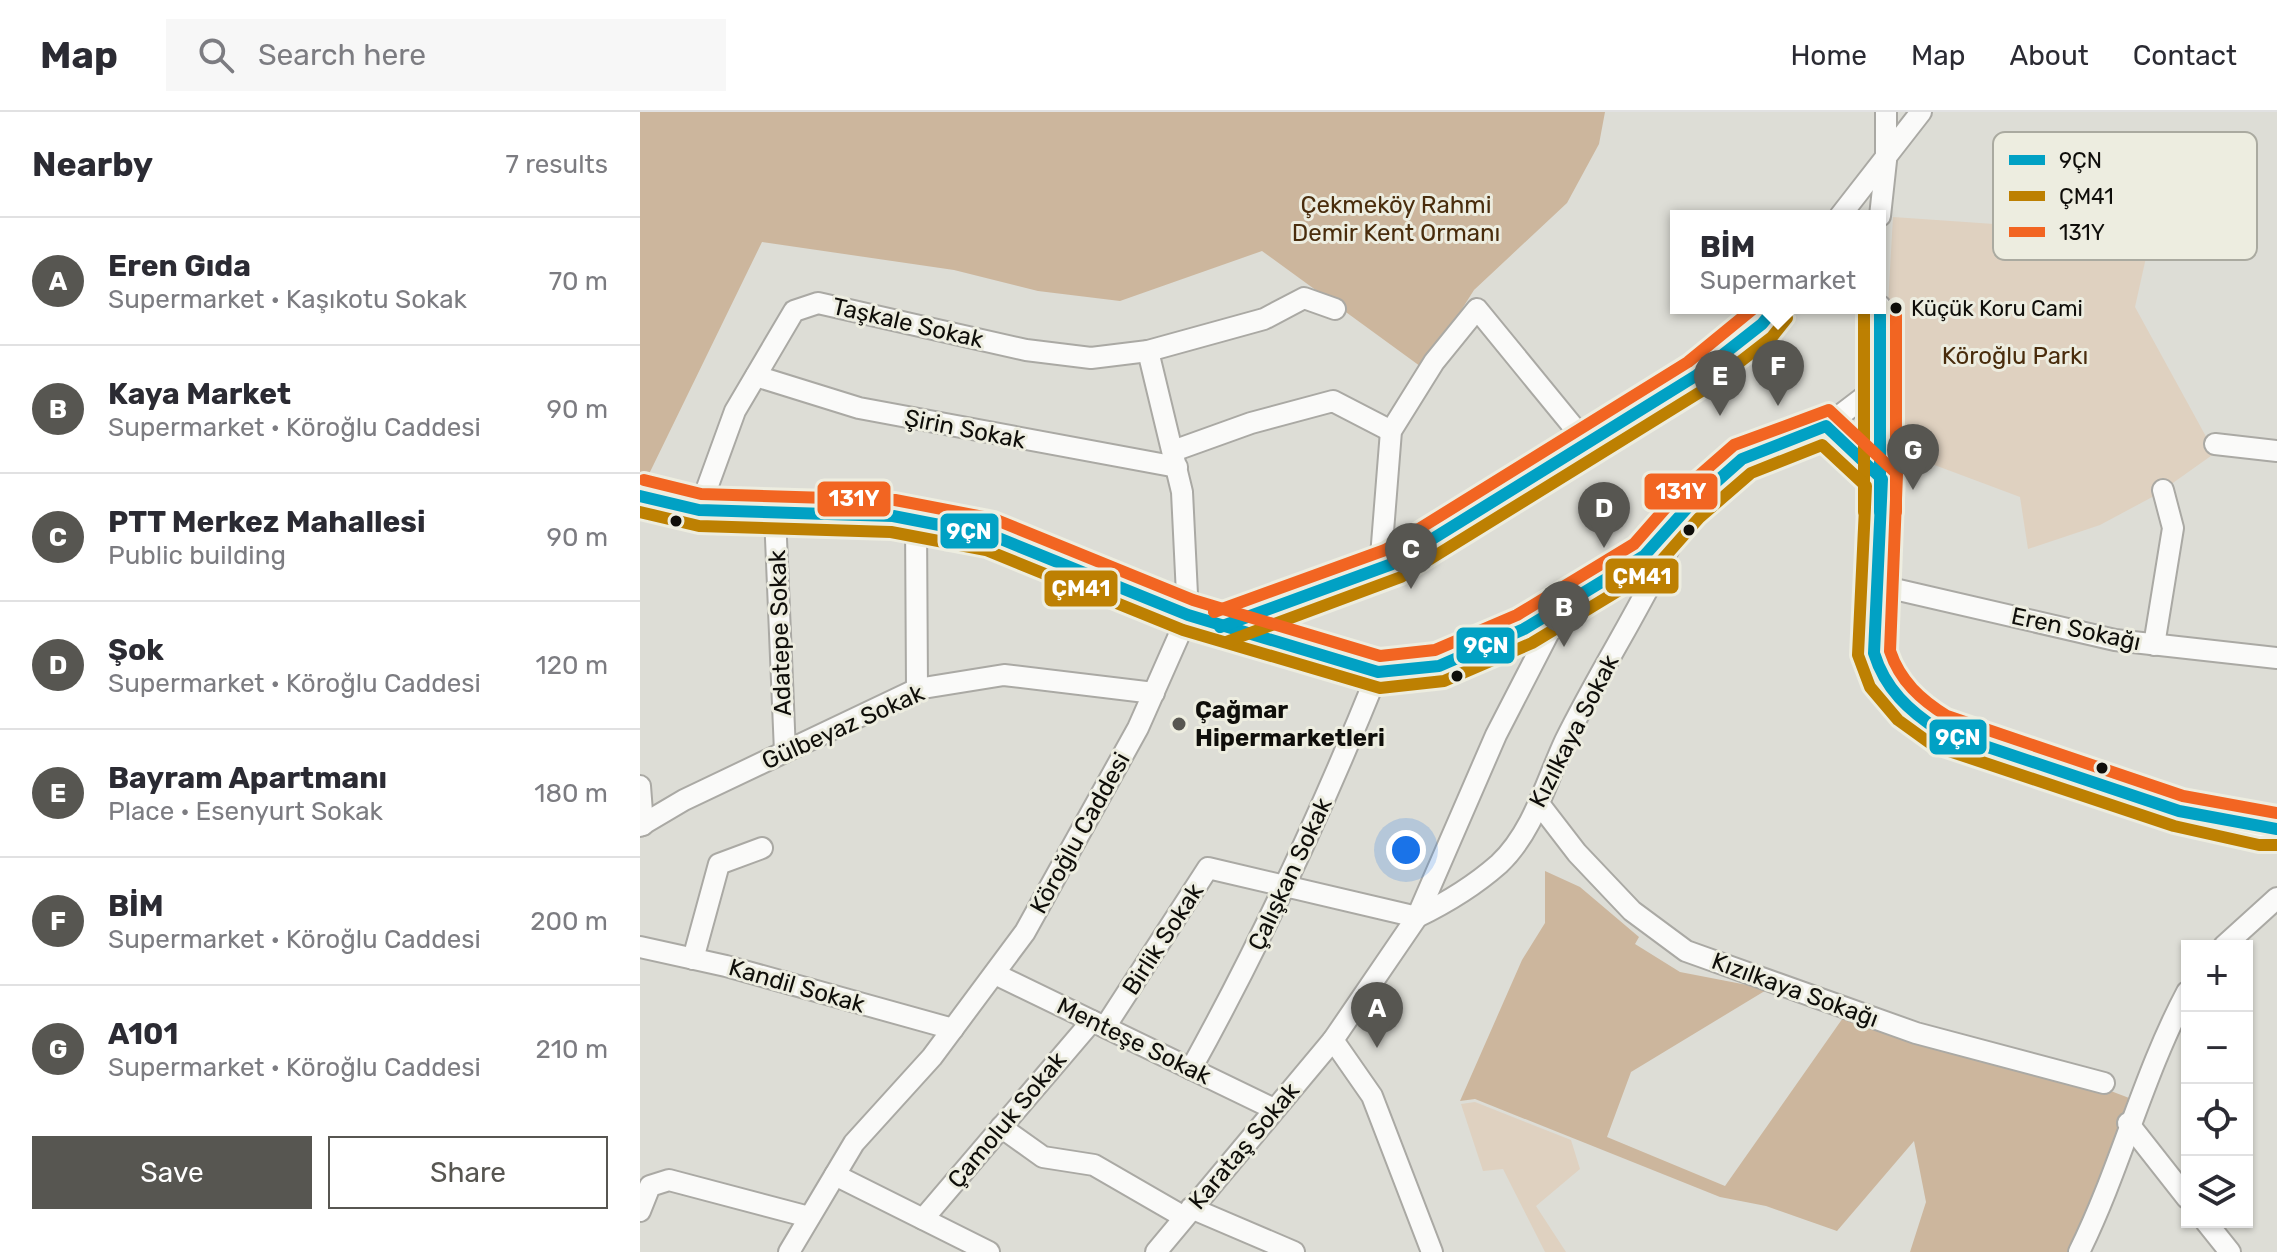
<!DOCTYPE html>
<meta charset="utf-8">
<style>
:root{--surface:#fff;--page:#f7f7f7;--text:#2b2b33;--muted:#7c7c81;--line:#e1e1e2;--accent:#575651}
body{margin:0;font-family:Rubik,sans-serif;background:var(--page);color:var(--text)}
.controls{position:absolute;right:24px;bottom:24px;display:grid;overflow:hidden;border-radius:0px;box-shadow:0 2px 6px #0004}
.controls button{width:72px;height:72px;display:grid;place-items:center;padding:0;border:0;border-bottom:2px solid var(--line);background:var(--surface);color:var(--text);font:40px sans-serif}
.you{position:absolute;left:766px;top:738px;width:28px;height:28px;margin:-20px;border:6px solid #fff;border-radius:50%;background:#1a73e8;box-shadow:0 0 0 12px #1a73e833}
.badge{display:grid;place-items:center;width:52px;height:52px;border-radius:50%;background:var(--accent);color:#fff;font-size:26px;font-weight:700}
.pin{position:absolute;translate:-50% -66px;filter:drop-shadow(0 2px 4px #0008)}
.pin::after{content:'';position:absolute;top:42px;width:28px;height:24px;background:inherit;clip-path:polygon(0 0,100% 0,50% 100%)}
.popup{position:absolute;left:1030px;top:98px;width:216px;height:104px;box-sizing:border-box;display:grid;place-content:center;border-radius:0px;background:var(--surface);filter:drop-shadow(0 2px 6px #0005);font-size:26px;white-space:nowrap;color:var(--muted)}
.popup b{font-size:30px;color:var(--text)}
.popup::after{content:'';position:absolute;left:50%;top:100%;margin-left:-16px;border:16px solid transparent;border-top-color:var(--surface)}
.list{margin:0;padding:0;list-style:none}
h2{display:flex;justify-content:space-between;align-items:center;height:104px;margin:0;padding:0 32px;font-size:34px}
h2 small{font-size:26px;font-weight:400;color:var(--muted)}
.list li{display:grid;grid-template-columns:52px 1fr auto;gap:24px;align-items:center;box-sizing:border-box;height:128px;padding:0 32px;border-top:2px solid var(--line)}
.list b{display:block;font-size:30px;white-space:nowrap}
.list p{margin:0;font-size:26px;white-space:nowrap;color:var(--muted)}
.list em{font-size:26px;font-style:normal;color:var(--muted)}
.actions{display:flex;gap:16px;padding:24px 32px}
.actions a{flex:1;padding:18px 0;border:2px solid var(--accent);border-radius:0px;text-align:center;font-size:28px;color:var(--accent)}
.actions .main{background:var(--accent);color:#fff}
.icon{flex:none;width:44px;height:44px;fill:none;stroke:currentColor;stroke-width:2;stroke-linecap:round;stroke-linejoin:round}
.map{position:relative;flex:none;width:1637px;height:1140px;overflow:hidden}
header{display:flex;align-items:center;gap:48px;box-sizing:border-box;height:112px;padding:0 40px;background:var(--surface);border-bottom:2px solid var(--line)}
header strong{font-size:38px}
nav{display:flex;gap:44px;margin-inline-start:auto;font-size:28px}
.search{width:560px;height:72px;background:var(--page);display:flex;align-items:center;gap:20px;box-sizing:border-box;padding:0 28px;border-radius:0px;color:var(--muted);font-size:30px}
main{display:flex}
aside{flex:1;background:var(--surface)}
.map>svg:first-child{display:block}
.green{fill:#dfd1c0}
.forest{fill:#ccb69d}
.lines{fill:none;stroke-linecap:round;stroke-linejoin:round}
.minor-casing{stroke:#aaa9a4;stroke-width:24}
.minor{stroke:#fafaf9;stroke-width:20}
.bus-1-casing{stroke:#edede0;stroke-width:18}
.bus-2-casing{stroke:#edede0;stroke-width:18}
.bus-3-casing{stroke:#edede0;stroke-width:18}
.bus-1{stroke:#01a1c4;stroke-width:12}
.bus-2{stroke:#bd8002;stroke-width:12}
.bus-3{stroke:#f26522;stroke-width:12}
.bus-dot{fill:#0f0e0a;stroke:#edede0;stroke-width:3}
.poi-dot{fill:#575651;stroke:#edede0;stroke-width:3}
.labels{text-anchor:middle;stroke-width:6;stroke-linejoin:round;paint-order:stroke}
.bus-label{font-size:22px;fill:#0f0e0a;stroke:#edede0;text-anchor:start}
.park-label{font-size:24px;fill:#492c0c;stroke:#edede0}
.street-label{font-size:24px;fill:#0f0e0a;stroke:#edede0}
.poi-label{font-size:24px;font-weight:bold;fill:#0f0e0a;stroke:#edede0;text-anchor:start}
.key{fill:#edede0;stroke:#aaaaa0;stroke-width:2}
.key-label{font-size:22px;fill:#0f0e0a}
.line-badge{stroke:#edede0;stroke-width:3}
.badge-label{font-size:22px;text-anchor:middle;font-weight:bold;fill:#fff}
</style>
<header>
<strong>Map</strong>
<div class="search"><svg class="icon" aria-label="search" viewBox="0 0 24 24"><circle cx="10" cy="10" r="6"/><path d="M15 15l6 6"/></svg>Search here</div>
<nav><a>Home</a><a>Map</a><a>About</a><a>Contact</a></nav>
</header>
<main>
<aside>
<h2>Nearby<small>7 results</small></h2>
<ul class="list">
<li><span class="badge">A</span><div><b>Eren Gıda</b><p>Supermarket · Kaşıkotu Sokak</p></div><em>70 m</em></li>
<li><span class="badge">B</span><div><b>Kaya Market</b><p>Supermarket · Köroğlu Caddesi</p></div><em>90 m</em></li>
<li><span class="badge">C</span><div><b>PTT Merkez Mahallesi</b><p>Public building</p></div><em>90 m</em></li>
<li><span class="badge">D</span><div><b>Şok</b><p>Supermarket · Köroğlu Caddesi</p></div><em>120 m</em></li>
<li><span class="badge">E</span><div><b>Bayram Apartmanı</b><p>Place · Esenyurt Sokak</p></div><em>180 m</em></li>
<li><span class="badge">F</span><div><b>BİM</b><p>Supermarket · Köroğlu Caddesi</p></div><em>200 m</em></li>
<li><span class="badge">G</span><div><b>A101</b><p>Supermarket · Köroğlu Caddesi</p></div><em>210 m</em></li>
</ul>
<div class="actions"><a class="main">Save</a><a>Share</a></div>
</aside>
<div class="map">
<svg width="1637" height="1140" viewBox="0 0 1637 1140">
<rect width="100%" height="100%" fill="#ddddd6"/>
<!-- green -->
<g class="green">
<path d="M1253,105L1511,123L1495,195L1575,341L1516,383L1460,413L1388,437L1380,385L1249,336L1246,227Z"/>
<path d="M835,990L931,1028L940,1057L896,1094L926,1140H905L863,1057L843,1059L821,992Z"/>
</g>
<!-- forest -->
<g class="forest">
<path d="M0,0H965L959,32L927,91L834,178L784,257L622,139L480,189L398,179L314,158L122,130L9,362L0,360Z"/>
<path d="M905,759L940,775L999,825L995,832L1040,860L1128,877L991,960L967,1025L1085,1074L1205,903L1421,960L1497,989L1447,1124L1427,1140H1270L1286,1090L1274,1029L1197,1119L1126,1094L1080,1085L835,987L820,989L882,848L905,811Z"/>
</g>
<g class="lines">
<!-- minor casing -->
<g class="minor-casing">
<g id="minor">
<path d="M1200,104L1281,0"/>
<path d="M1240,104L1246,49V0"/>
<path d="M1240,194C1241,253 1244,313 1242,372C1240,412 1225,523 1237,555C1248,584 1275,604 1300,619L1539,699L1622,717H1637"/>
<path d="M116,264L219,296L537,355"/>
<path d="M1186,314L1241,272"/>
<path d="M1575,332L1637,339"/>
<path d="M533,339L611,311L693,289L751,319"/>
<path d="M0,384L59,398L253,404L351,423L548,503L738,560L799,554L884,517L1004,444L1048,395L1102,347L1186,314L1242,367"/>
<path d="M59,398L95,299L154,199L178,191L386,238L451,246L508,239L624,207L664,186L695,197"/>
<path d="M135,403L145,640"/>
<path d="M276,409L277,577"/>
<path d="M740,457L751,319L794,250L837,197L945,329"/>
<path d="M1237,473L1475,528L1637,546"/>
<path d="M580,515L752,452L923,343L1057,263L1122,212L1135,196"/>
<path d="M1514,533L1533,416L1523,378"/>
<path d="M0,674L3,713"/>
<path d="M900,693L937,741L992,799L1046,839L1276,921L1464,971"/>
<path d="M0,714L44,688L277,577L364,563L514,581"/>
<path d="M777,805C806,791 834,774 859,752C893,720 906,670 925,629C961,556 1006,488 1040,413"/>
<path d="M1584,834L1637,786"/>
<path d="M0,835L86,854L313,917"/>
<path d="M53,847L79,752L122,736"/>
<path d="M355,862L634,997"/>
<path d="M465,915L568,756L777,805"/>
<path d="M693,928L732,984L792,1140"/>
<path d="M551,957C622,829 683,696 738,560"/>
<path d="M1488,1011L1547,1086"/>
<path d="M361,1015L403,1045L454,1053L544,1105"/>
<path d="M195,1063L349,1140"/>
<path d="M551,1096L654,1140"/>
<path d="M0,1099L10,1074L29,1068L169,1105"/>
<path d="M283,1107L452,909"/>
<path d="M1566,1110L1590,1140"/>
<path d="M149,1140L214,1031L292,945L385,820L498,616L548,503L542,380L508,239"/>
<path d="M516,1140L693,928L777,805L856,623L923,493"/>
<path d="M1439,1140C1481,1055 1502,965 1547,880"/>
</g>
</g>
<!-- minor -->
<use href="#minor" class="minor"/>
<!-- bus-1 casing -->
<g class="bus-1-casing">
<g id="bus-1">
<path d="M1240,194V400"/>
<path d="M0,384L59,398L253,404L351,423L548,503L738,560L799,554L884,517L1004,444L1048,395L1102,347L1186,314L1242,367L1234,541C1245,577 1269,599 1300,619L1539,699L1637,717"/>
<path d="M580,515L752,452L1057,263L1122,212L1135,196"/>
</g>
</g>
<!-- bus-2 casing -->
<g class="bus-2-casing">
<g id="bus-2">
<path d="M1224,196V400"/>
<path d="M0,400L59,414L251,420L346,438L543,518L740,576L804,569L892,531L1014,457L1059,406L1111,361L1182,333L1226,374L1218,543L1230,575L1258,608L1294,634L1534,714L1619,733H1637"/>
<path d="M586,530L761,465L1065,277L1132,225L1147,206"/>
</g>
</g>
<!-- bus-3 casing -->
<g class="bus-3-casing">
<g id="bus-3">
<path d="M1256,194V400"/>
<path d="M4,368L61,382L255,388L354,407L553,488L740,544L795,538L877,503L994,432L1037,383L1094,333L1189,298L1257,362L1250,539C1260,569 1281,588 1307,604L1543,684L1637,701"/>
<path d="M574,500L745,438L1048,250L1114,196"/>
</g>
</g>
<!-- bus-1 -->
<use href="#bus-1" class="bus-1"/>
<!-- bus-2 -->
<use href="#bus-2" class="bus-2"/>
<!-- bus-3 -->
<use href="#bus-3" class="bus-3"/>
</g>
<!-- markers -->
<g class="bus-dot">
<circle cx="1256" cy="196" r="7"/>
<circle cx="36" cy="409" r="7"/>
<circle cx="1049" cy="418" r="7"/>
<circle cx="817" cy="564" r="7"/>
<circle cx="1462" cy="656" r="7"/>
</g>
<circle class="poi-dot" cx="539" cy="612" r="8"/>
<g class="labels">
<!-- bus labels -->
<g class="bus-label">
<text x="1271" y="204">Küçük Koru Cami</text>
</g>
<!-- park labels -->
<g class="park-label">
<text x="756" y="101">Çekmeköy Rahmi<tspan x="756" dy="28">Demir Kent Ormanı</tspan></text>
<text x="1375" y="252">Köroğlu Parkı</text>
</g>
<!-- street labels -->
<g class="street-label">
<text transform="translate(268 211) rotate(13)" y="8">Taşkale Sokak</text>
<text transform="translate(325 317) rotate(11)" y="8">Şirin Sokak</text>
<text transform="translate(1436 517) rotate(12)" y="8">Eren Sokağı</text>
<text transform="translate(140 521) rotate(-92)" y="8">Adatepe Sokak</text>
<text transform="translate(203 615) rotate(-24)" y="8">Gülbeyaz Sokak</text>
<text transform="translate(934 619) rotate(-63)" y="8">Kızılkaya Sokak</text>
<text transform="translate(440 721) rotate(-61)" y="8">Köroğlu Caddesi</text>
<text transform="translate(650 762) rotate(-65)" y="8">Çalışkan Sokak</text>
<text transform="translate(523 827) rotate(-57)" y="8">Birlik Sokak</text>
<text transform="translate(157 874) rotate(16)" y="8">Kandil Sokak</text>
<text transform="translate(1155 878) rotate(20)" y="8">Kızılkaya Sokağı</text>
<text transform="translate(494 929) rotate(26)" y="8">Menteşe Sokak</text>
<text transform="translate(367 1008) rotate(-50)" y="8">Çamoluk Sokak</text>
<text transform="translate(604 1034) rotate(-50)" y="8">Karataş Sokak</text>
</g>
<!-- poi labels -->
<g class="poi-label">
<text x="555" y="606">Çağmar<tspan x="555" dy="28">Hipermarketleri</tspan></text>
</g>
</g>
<!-- legend -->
<rect x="1353" y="20" width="264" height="128" rx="12" class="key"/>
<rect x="1369" y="43" width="36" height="10" fill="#01a1c4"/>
<rect x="1369" y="79" width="36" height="10" fill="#bd8002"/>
<rect x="1369" y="115" width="36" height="10" fill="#f26522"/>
<g class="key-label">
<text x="1419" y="56">9ÇN</text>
<text x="1419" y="92">ÇM41</text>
<text x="1419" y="128">131Y</text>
</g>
<g class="line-badge">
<rect x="1003" y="360" width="76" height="39" rx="8" fill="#f26522"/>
<rect x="176" y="368" width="76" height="38" rx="8" fill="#f26522"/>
<rect x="299" y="400" width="61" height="38" rx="8" fill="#01a1c4"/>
<rect x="964" y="445" width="76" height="38" rx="8" fill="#bd8002"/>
<rect x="403" y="457" width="76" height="39" rx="8" fill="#bd8002"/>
<rect x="815" y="514" width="61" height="39" rx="8" fill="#01a1c4"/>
<rect x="1288" y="606" width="60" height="38" rx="8" fill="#01a1c4"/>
</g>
<g class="badge-label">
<text x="1041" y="387">131Y</text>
<text x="214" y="394">131Y</text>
<text x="329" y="427">9ÇN</text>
<text x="1002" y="472">ÇM41</text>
<text x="441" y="484">ÇM41</text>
<text x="846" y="541">9ÇN</text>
<text x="1318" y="633">9ÇN</text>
</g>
</svg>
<div class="controls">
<button>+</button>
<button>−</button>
<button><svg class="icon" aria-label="locate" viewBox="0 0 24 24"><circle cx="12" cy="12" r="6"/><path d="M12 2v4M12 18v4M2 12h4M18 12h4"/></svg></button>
<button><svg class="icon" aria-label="layers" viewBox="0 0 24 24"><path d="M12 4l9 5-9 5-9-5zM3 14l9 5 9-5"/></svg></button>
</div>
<div class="you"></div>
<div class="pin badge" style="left:737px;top:936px">A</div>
<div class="pin badge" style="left:924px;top:535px">B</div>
<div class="pin badge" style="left:771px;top:477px">C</div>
<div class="pin badge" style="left:964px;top:436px">D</div>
<div class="pin badge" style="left:1080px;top:304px">E</div>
<div class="pin badge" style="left:1138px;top:294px">F</div>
<div class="popup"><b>BİM</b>Supermarket</div>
<div class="pin badge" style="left:1273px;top:378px">G</div>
</div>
</main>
